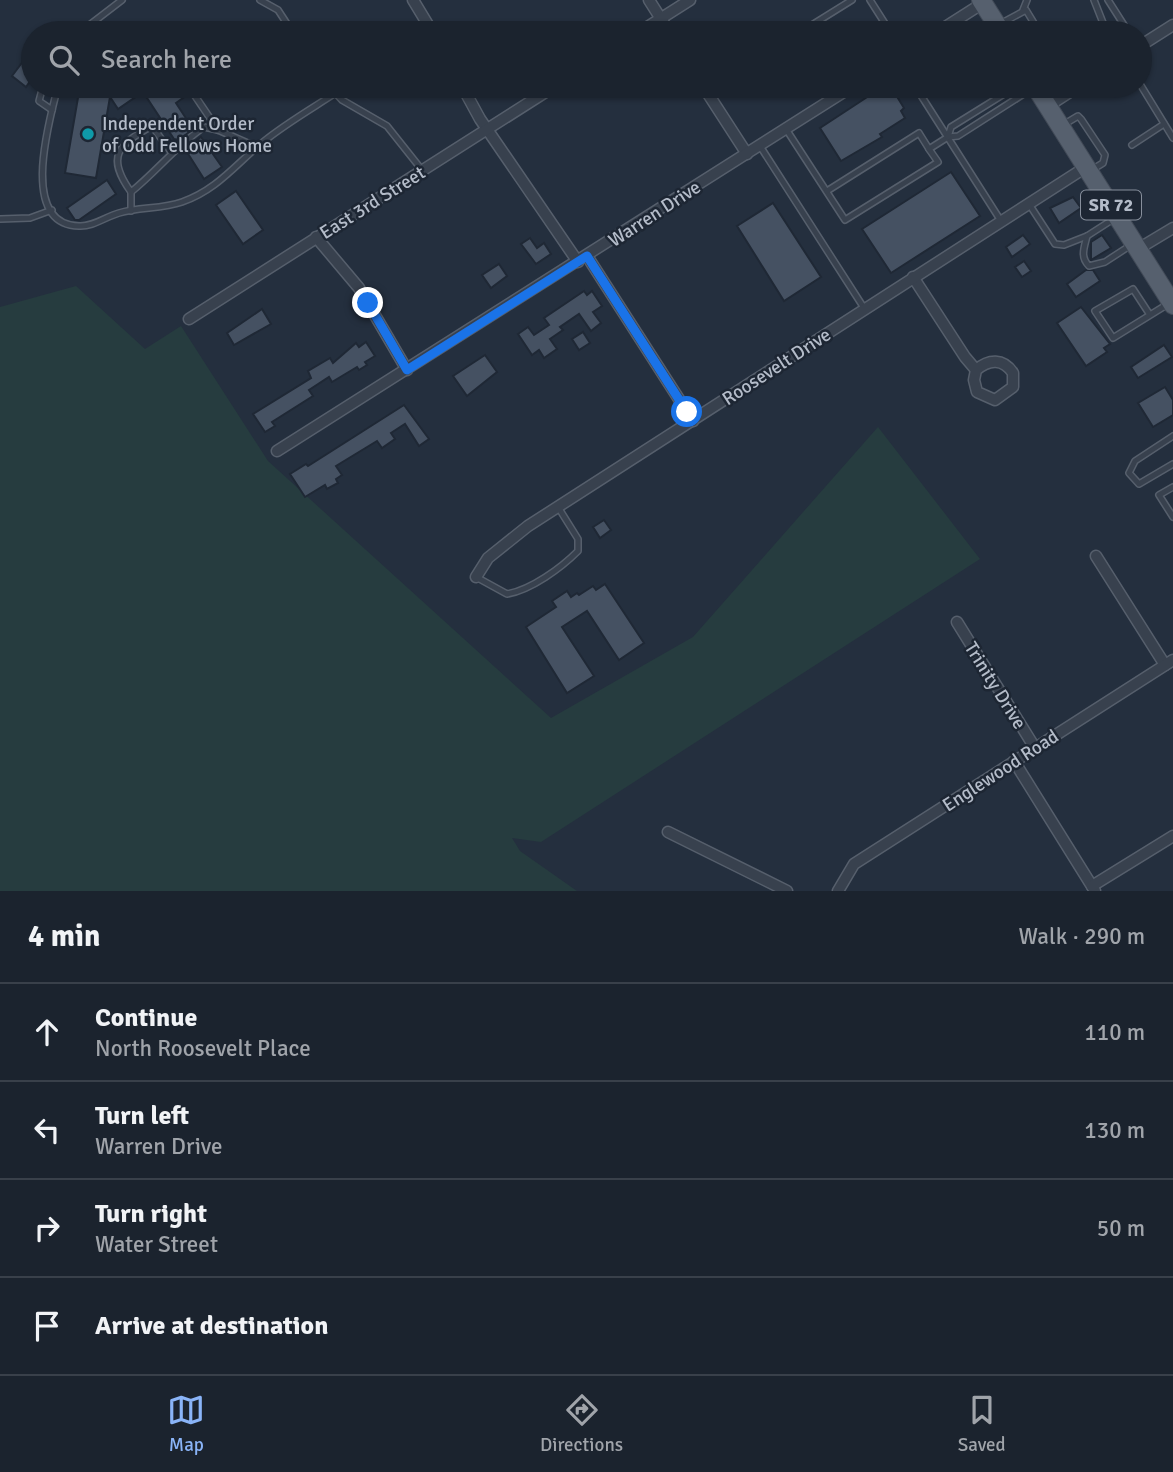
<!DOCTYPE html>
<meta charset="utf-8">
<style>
:root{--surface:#1b232e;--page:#282f3a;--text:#f1f3f6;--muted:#a0a4aa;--line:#39404a;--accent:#8ab4f8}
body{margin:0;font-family:Signika,sans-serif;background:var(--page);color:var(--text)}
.stop{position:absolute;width:21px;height:21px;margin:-16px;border:5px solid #1a73e8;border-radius:50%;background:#fff}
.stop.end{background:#1a73e8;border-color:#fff;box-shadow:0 2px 7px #0008}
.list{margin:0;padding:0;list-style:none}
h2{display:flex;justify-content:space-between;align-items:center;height:91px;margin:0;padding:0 28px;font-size:30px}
h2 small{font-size:23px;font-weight:400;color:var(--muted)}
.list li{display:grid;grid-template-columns:46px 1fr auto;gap:21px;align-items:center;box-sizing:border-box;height:98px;padding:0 28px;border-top:2px solid var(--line)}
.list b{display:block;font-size:26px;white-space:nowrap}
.list p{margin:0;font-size:23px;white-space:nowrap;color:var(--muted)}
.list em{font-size:23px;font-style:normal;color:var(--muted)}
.icon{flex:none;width:38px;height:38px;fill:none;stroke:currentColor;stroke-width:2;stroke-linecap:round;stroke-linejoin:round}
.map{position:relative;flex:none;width:1173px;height:891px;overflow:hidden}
.search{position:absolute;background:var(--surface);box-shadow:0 2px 5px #0004;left:21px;right:21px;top:21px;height:77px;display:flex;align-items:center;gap:18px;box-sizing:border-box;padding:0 24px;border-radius:38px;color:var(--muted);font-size:26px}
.sheet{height:483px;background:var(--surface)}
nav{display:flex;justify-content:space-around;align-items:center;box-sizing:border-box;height:98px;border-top:2px solid var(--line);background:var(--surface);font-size:19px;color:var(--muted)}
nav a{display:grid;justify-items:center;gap:4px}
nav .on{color:var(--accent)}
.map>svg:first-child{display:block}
.green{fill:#263c3f}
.building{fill:#455162;stroke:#1f2835;stroke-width:2}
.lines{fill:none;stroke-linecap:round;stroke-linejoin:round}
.lane-casing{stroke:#565f6c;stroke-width:8}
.street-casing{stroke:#565f6c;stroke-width:13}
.primary-casing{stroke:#414a57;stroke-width:20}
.lane{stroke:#38414e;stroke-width:5}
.street{stroke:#38414e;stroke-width:10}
.primary{stroke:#56606e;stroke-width:18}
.route{stroke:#1a73e8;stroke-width:9}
.culture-dot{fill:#0f9aa8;stroke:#1d2633;stroke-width:2.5}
.labels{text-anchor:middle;stroke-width:5;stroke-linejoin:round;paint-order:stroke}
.shield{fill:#1d2633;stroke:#878f9c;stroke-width:2}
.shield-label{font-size:18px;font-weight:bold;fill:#b4bcc9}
.poi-label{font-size:19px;fill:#b4bcc9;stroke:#1d2633;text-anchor:start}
.street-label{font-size:19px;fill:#b4bcc9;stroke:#1d2633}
</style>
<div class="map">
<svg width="1173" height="891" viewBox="0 0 1173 891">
<rect width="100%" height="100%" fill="#242f3e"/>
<!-- green -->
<path class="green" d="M76,286L145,349L181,326L268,461L551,718L693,637L878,427L980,559L541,842L512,838L520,851L577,891H0V307Z"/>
<!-- building -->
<g class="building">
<path d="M179,22L216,29V33H162Z"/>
<path d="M33,48V77L26,87L12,76Z"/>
<path d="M80,86H174L183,98L176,103L193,129L179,140L174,139L143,92L118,109L110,97L96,178L65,173Z"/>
<path d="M884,86L889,92L893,90L904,108L901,111L905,118L880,134L882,137L841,161L820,128Z"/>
<path d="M201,137L222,167L204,179L185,149Z"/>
<path d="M951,172L980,216L891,273L862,229Z"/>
<path d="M107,180L116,194L79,220H75L67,208Z"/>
<path d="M236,191L263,230L243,244L216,205Z"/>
<path d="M1073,197L1081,208L1059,223L1050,208Z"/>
<path d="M773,203L821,277L784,301L737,226Z"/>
<path d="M1023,235L1030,244L1012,257L1006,247Z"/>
<path d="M1102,235L1111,248L1091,260V242Z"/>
<path d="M530,238L537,248L544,243L551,254L536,264L521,244Z"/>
<path d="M1024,261L1031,271L1022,277L1015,267Z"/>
<path d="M499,264L507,276L491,288L482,275Z"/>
<path d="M1086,270H1093L1100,281L1076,297L1067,284Z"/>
<path d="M584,291L587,295L592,291L602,306L593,312L601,323L591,331L579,314L560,327L563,330L550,339L557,349L544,358L539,350L532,355L518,334L528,327L534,335L549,325L544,318Z"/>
<path d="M1081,307L1110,344L1104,348L1107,352L1086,366L1057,323Z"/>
<path d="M262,309L271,324L234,345L227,333Z"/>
<path d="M583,332L590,343L579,350L572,339Z"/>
<path d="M366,342L375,356L365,362L367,365L359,370L357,367L332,382L329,377L309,390L313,396L272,422L275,426L265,432L253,414L311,378L308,371L330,358L333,363L356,343L359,347Z"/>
<path d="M1164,345L1172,357L1138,378L1131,367Z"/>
<path d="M485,355L497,372L467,396L453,376Z"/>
<path d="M1165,387L1173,400V415L1153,427L1138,403Z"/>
<path d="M404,405L429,439L419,446L405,424L391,433L395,439L382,448L377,441L336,466L342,475L336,479L338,483L327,489L325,485L305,497L290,474L306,464L308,466Z"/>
<path d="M604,520L611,530L600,538L593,527Z"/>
<path d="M605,584L644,643L619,660L587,611L562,627L594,676L567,693L526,627L556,607L552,601L567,591L571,597L577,593L579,595L593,586L596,590Z"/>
</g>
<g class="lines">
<!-- lane casing -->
<g class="lane-casing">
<g id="lane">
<path d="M260,0L278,10L293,33"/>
<path d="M870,0L891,33"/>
<path d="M1094,0L1107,33"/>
<path d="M1108,0L1129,33"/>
<path d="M1023,10L1027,0"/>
<path d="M1000,24L1026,10L1040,33"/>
<path d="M79,33L122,0"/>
<path d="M799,33L852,0"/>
<path d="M1140,84L1173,138"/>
<path d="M43,86L39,101L52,110"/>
<path d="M58,86C50,118 18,225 79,226C93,227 105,217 119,213C140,207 162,209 182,202C217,190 236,164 263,142C285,124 311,109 334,94"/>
<path d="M329,86L342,100L387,126L422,170"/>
<path d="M915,86L1001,221"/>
<path d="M189,87L218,130"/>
<path d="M1063,125L1078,116L1081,119L1105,155L1103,163L1090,171"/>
<path d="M786,129L845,220L938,162L929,149L948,137L958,136L1033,88"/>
<path d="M948,137L951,127L1017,86"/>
<path d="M1132,145L1164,124"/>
<path d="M760,146L864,308"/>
<path d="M171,152L152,126C117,145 106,157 131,192C157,171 176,146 204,127L218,130L257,147"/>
<path d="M827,191L919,133L929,149"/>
<path d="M131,192V211"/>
<path d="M1029,204L1055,244L1064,245L1087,236"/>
<path d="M1115,218L1087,236C1084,248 1080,257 1089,266L1105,262L1131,245"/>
<path d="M0,219L30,218L52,210"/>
<path d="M1150,315L1133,289L1095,311L1113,338L1168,304"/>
<path d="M1173,436L1135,461L1129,473L1139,484L1173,464"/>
<path d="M1173,487L1159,495L1173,517"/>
<path d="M476,577L507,594C531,590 561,568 578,551V539L558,507"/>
</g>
</g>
<!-- street casing -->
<g class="street-casing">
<g id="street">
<path d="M413,0L433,33"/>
<path d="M649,0L670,33"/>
<path d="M638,33L690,0"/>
<path d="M936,33L983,3"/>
<path d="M1140,46L1173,25"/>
<path d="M462,86L480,119L578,262"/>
<path d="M703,86L747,154"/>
<path d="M1048,106L1079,86"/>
<path d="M316,237L359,288L407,370"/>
<path d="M1138,249L1173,228"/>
<path d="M587,256L693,421"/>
<path d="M913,277L965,357L976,370L974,380L977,392L995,400L1013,387V373C1003,358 989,359 976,370"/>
<path d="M189,319L555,86"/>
<path d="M277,451L853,86"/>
<path d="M1096,556L1165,665"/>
<path d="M476,577L488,558L528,526L1086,167"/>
<path d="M957,622L1035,748"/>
<path d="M1014,761L1095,891"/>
<path d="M668,832L787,891"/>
<path d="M1092,886L1173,836"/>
<path d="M838,891L854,864L1173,660"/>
</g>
</g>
<!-- primary casing -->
<g class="primary-casing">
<g id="primary">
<path d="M981,0L1002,33"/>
<path d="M1035,86L1173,305"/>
</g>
</g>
<!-- lane -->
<use href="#lane" class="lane"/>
<!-- street -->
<use href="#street" class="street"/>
<!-- primary -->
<use href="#primary" class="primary"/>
</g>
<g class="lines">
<!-- route -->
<path class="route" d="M368,303L407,370L587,256L687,412"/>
</g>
<!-- markers -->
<circle class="culture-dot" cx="88" cy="134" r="7"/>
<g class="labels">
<!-- shield labels -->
<rect class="shield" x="1081" y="190.5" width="60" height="29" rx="5"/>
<g class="shield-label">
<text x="1111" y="211">SR 72</text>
</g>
<!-- poi labels -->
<g class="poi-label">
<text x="102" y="130">Independent Order<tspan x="102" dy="22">of Odd Fellows Home</tspan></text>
</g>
<!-- street labels -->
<g class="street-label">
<text transform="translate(372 202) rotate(-32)" y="7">East 3rd Street</text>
<text transform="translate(654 213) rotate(-33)" y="7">Warren Drive</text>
<text transform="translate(776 366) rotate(-33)" y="7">Roosevelt Drive</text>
<text transform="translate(996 685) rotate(58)" y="7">Trinity Drive</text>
<text transform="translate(1000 770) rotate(-33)" y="7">Englewood Road</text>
</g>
</g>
</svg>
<div class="stop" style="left:687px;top:412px"></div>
<div class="stop end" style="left:368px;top:303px"></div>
<div class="search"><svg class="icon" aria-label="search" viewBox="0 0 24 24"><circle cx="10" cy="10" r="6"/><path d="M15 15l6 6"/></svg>Search here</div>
</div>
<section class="sheet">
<h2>4 min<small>Walk · 290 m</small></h2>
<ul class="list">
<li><svg class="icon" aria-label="ahead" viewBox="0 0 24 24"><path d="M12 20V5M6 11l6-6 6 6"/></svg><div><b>Continue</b><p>North Roosevelt Place</p></div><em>110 m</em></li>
<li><svg class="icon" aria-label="left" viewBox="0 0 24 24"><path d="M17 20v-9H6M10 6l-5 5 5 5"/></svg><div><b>Turn left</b><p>Warren Drive</p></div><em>130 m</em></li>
<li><svg class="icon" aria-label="right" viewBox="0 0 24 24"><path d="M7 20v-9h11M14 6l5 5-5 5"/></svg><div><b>Turn right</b><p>Water Street</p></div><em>50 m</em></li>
<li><svg class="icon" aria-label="arrive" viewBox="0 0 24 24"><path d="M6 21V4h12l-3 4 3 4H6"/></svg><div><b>Arrive at destination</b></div></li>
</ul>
</section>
<nav>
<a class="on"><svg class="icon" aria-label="map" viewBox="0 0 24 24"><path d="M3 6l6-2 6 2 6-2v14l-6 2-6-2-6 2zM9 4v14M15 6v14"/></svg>Map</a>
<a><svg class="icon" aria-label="directions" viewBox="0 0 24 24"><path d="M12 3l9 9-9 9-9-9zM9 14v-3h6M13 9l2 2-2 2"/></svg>Directions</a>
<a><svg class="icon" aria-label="saved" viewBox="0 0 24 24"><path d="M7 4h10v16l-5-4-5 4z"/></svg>Saved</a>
</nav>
